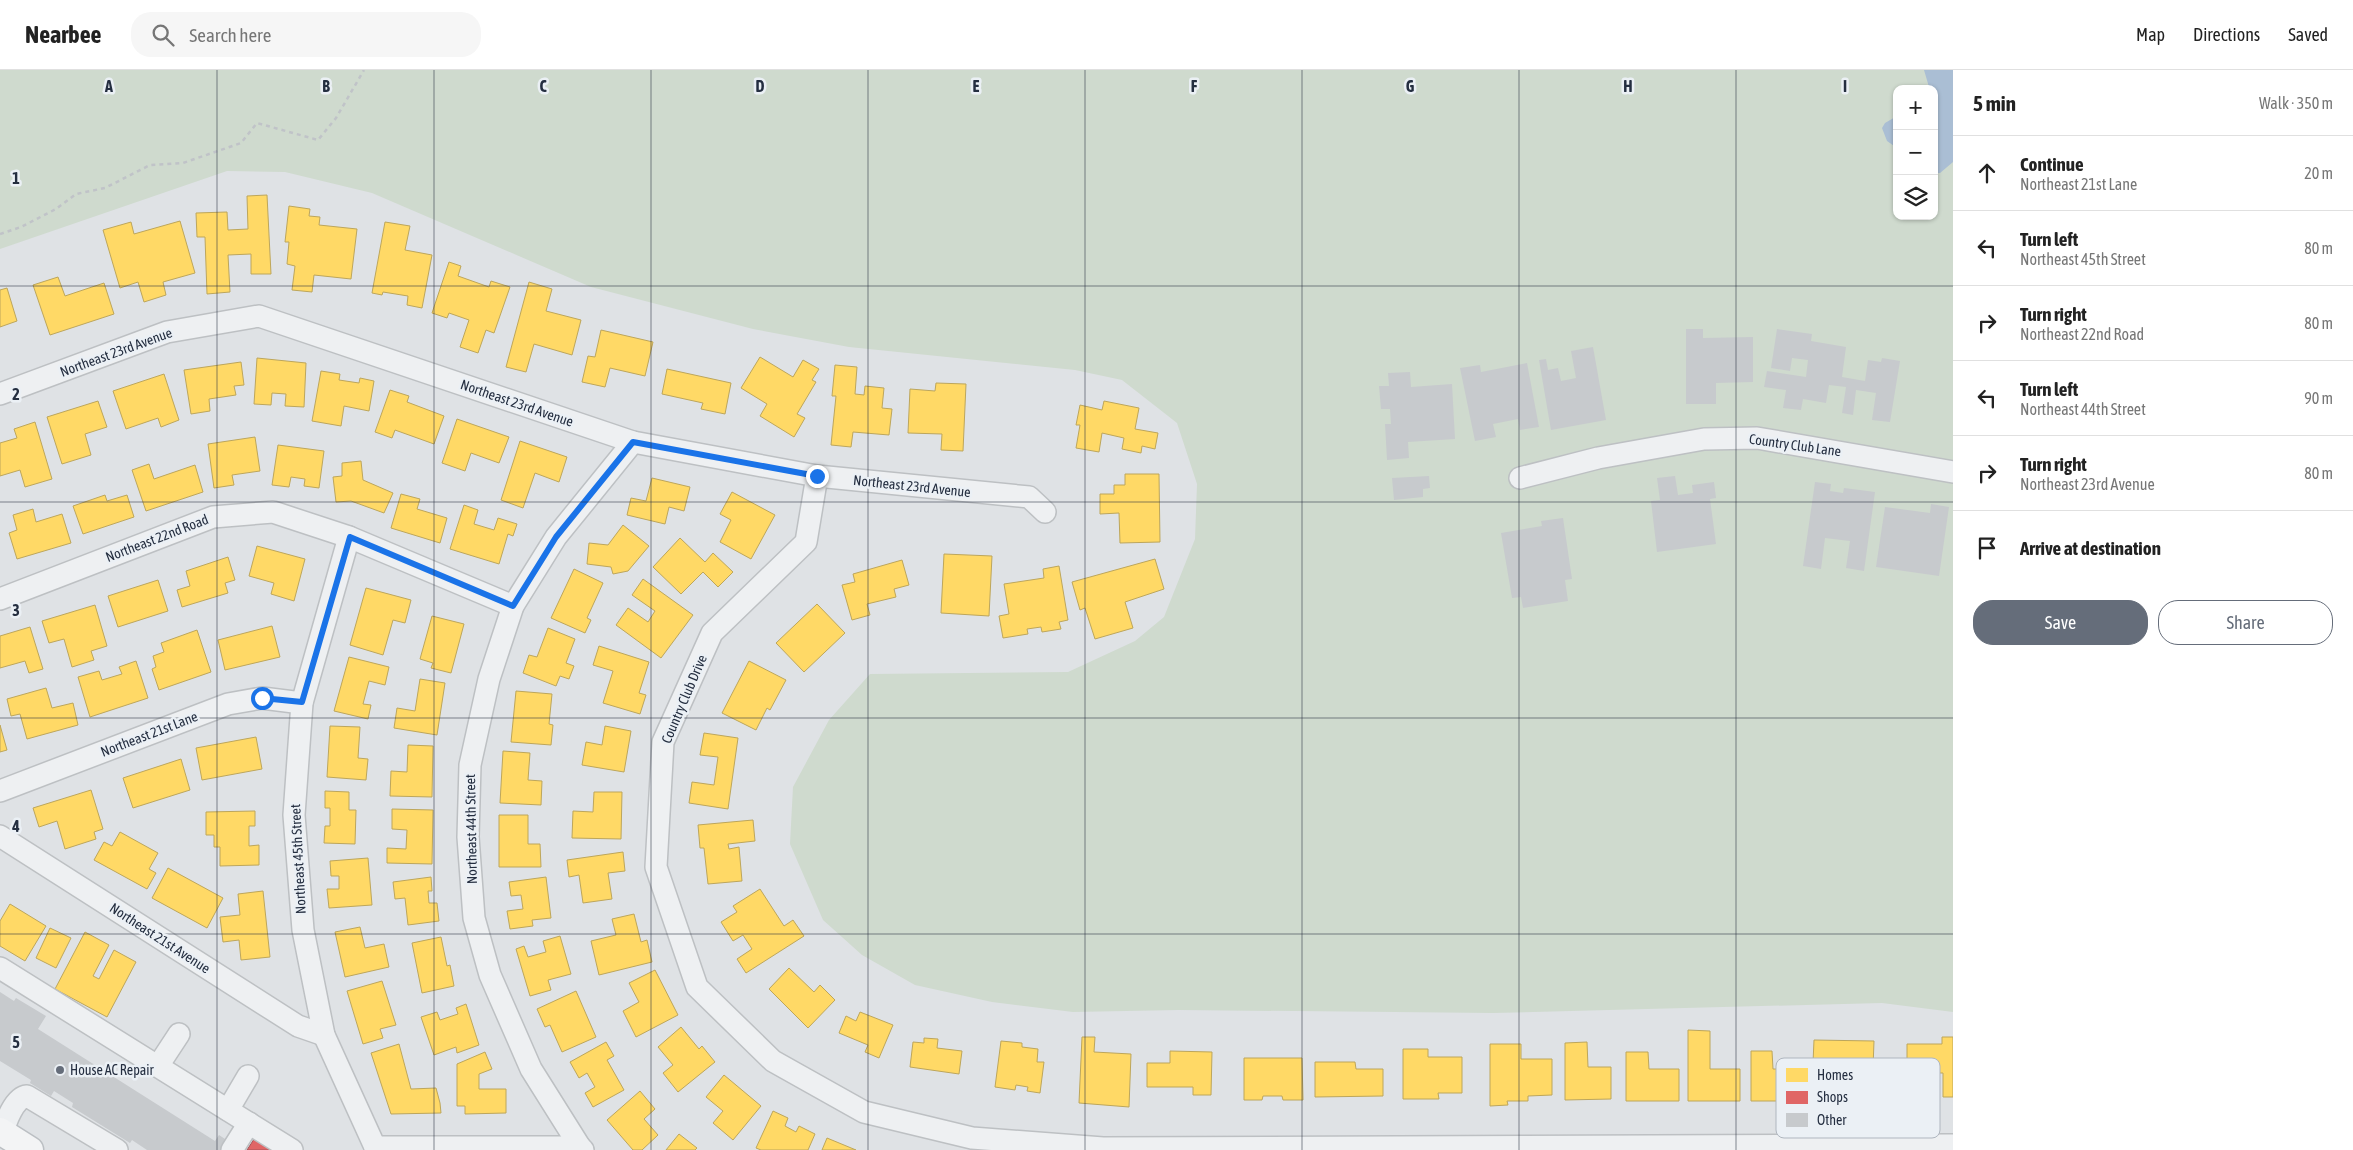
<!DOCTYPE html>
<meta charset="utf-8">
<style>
:root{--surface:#fff;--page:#f6f6f6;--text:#222;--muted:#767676;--line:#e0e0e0;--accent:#656d7a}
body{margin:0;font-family:"Asap Condensed",sans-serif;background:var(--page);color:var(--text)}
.controls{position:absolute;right:15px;top:15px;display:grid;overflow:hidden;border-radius:10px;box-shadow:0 1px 4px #0004}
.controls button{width:45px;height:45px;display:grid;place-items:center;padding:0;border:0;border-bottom:1px solid var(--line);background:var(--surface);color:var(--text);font:25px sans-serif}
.stop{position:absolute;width:15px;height:15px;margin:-11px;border:4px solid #1a73e8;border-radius:50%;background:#fff}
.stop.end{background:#1a73e8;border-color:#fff;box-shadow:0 1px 5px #0008}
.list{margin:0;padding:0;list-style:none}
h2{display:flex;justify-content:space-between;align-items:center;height:65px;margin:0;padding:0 20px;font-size:21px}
h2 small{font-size:16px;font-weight:400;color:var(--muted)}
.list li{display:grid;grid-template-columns:32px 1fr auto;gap:15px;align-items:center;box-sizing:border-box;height:75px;padding:0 20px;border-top:1px solid var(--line)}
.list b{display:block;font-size:19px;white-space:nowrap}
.list p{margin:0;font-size:16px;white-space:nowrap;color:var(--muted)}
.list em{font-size:16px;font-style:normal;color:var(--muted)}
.actions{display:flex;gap:10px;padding:15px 20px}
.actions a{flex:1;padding:11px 0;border:1px solid var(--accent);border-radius:20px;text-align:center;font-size:18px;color:var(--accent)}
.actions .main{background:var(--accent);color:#fff}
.icon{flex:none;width:28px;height:28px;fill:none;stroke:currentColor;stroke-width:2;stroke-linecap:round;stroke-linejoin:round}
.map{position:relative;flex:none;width:1953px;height:1080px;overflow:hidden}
header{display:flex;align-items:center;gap:30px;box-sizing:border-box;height:70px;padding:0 25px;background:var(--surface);border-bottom:1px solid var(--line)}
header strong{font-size:24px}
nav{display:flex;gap:28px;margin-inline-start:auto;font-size:18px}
.search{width:350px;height:45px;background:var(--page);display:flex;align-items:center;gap:12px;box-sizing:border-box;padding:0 18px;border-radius:20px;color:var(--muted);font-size:19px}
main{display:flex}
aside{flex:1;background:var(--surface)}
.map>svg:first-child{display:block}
.green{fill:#cfdace;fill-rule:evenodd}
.water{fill:#aabed4}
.homes{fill:#ffd966;stroke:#bda65b}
.shops{fill:#e06666;stroke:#a8555b}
.building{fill:#c7cacd}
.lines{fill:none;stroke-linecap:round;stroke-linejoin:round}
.minor-casing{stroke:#bdc0c3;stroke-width:24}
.major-casing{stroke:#bbbfc3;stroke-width:29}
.path{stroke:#c0c3c8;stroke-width:2.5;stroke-dasharray:4 4;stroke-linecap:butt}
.minor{stroke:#eef0f2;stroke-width:21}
.major{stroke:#f3f4f5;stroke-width:26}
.route{stroke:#1a73e8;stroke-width:6}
.grid{fill:none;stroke:#242e40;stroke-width:1;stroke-opacity:0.55}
.poi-dot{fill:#656d7a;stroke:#ebf0f5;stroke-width:2}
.labels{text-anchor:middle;stroke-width:5;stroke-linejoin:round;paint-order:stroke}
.street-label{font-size:14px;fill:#242e40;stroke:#ebf0f5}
.poi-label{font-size:14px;fill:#242e40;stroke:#ebf0f5;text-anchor:start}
.key{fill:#ebf0f5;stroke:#afb6bf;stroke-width:1}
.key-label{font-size:14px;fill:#242e40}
.grid-label{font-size:16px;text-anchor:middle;font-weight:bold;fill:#242e40;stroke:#ebf0f5;stroke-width:5;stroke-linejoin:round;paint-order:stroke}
</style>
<header>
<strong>Nearbee</strong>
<div class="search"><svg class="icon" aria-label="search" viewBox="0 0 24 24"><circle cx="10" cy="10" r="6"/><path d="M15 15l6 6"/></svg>Search here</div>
<nav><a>Map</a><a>Directions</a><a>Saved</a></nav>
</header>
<main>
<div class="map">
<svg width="1953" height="1080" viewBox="0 0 1953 1080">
<rect width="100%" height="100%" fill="#dfe2e5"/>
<!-- green -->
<path class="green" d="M0,0H1953V942L1882,933L1493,943L1179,940L1073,942L992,932L915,915L862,885L823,850L790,774L793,717L829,650L870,604L1068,602L1135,571L1164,547L1195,469L1197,414L1177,353L1122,310L1075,300L849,277L753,259L591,217L372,123L285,102L227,101L0,179ZM1897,19H1934V146H1897Z"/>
<!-- water -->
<g class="water">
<path d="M1924,0H1953V92L1940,103H1934V19H1927L1929,17Z"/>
<path d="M1897,46V78L1887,71L1882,58L1885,53Z"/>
</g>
<!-- homes -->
<g class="homes">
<path d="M267,125L271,204H251V184L228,185L230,222L207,224L205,167H197L196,143L227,142L228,160L248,159L247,126Z"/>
<path d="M289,136L310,139L309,146L320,147L319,155L357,159L351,209L314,205L312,222L292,220L295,196L287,194L289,172H285Z"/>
<path d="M180,151L195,203L163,212L166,225L144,232L138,212L120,218L103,160L131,152L134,164Z"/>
<path d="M385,152L410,156L405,180L432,185L422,238L407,235L408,226L383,222L382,225L372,223Z"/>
<path d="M449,192L461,196L458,206L489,217L491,211L510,217L494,263L486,260L478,283L460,277L469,250L449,243L447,248L432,243Z"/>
<path d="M58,207L65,226L104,213L114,244L50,265L33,215Z"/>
<path d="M529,212L552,219L546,241L581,250L572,285L534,274L526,302L506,297Z"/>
<path d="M7,218L17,251L0,257V220Z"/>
<path d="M601,260L653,272L645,306L610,298L605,317L582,312L588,286L595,287Z"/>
<path d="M760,287L793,307L803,290L819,299L812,310L816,312L797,344L805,348L794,367L760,346L767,334L741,318Z"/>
<path d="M257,288L306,293L304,337L285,336L286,324L272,323L271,335L254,334Z"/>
<path d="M241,292L244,315L234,316L236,325L209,329L210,341L191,344L184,300Z"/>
<path d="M835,295L857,297L855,324L864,325L865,316L884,318L882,338L892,339L889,365L853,362L851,377L831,375L836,326H832Z"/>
<path d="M667,299L731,313L725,344L701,339L703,333L662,324Z"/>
<path d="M321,301L340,304L339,310L359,313L360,308L374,311L369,341L344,336L341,356L312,351Z"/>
<path d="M164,304L179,350L161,357L158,348L126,359L113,321Z"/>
<path d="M936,313L966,314L963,381L941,380L942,364L908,363L910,319L935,321Z"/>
<path d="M390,320L409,326L407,332L444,346L434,374L395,360L392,368L375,362Z"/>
<path d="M98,331L107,357L85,364L91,385L62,394L47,347Z"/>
<path d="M1104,331L1139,338L1135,359L1158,363L1155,379L1142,376L1141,383L1122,379L1124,368L1102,363L1099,382L1076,378L1080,355H1076L1080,335L1102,340Z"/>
<path d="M457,349L509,367L499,393L471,383L465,401L442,393Z"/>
<path d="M35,352L52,409L25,417L20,400L0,406V373L17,368L14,359Z"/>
<path d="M255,367L260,401L232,405L234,415L214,418L208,374Z"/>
<path d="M520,371L567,387L559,412L535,403L523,438L501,430Z"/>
<path d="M278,375L324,381L319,418L304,416L305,409L291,407L289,417L272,415Z"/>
<path d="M361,391L363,410L393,423L384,443L351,431L336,432L333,407L342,406V393Z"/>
<path d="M149,394L154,409L195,395L203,422L146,441L132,400Z"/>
<path d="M1125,404H1159L1160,472L1120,473L1119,443L1100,444V424H1114V415H1125Z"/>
<path d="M652,408L690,417L684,441L669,437L665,454L627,445L631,428L646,431Z"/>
<path d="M732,422L775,445L751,489L720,472L731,450L720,444Z"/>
<path d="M401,424L420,429L417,439L447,448L440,473L391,458Z"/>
<path d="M105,425L107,431L127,425L134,447L83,464L73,436Z"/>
<path d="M464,435L478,440L474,454L494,460L498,448L517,454L513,466L508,464L499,494L450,479Z"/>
<path d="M33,439L36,452L62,444L71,473L17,489L9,463L17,460L13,445Z"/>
<path d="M623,455L649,476L628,501L613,504L611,497L587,494L589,473L608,475Z"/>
<path d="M680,468L705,492L713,483L733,502L718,517L703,502L681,524L653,497Z"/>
<path d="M257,476L305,489L294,531L271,524L274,513L249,506Z"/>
<path d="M944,484L992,486L989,546L941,543Z"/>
<path d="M228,487L235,510L225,513L228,523L182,537L177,520L190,516L186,501Z"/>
<path d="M1155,489L1164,519L1125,532L1133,558L1095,569L1085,538L1080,540L1072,512Z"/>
<path d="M902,490L909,515L894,519L896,527L867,534L870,545L852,550L842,515L855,512L853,504Z"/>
<path d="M1059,496L1068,550L1059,552L1061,559L1042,562L1041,557L1027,559L1028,564L1003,568L999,546L1009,544L1004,514L1044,508L1043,499Z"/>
<path d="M574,499L603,513L587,548L591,550L585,563L551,548Z"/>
<path d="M643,509L693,545L661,588L616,555L628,538L648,552L655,541L632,525Z"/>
<path d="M158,510L168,541L118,557L108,526Z"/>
<path d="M366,518L411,530L405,553L393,550L383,585L350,575Z"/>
<path d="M817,534L845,563L804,602L776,573Z"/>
<path d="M95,535L107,576L91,581L94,590L72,597L64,569L49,573L42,551Z"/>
<path d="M432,546L464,554L451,603L431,598L433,593L420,589Z"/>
<path d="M272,556L280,587L225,600L218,570Z"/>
<path d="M30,557L43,599L29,603L25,591L0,598V566Z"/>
<path d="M548,558L575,569L566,593L574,596L569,609L560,606L556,616L523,603L529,585L537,587Z"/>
<path d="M197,560L211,602L159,620L152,599L156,597L153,586L164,582L161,573Z"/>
<path d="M599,576L649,592L639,623L646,625L640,644L603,633L613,601L593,595Z"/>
<path d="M349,587L389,597L385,615L369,611L363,634L371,635L368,649L334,641Z"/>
<path d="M136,591L148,628L90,647L78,607L99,601L102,610L122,604L119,597Z"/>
<path d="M749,591L786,610L770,640L767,638L756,660L722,643Z"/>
<path d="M420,609L445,613L437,665L394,658L397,638L415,641Z"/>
<path d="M46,618L52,638L73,633L78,655L27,669L20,644L11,646L7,629Z"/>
<path d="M516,621L552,624L549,654L553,655L551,675L511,672Z"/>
<path d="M0,655L7,680L0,682Z"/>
<path d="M330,656L360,657L358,688L368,689L366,710L327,707Z"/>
<path d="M605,656L631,661L624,702L582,695L586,672L602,675Z"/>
<path d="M704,663L738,668L728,739L689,733L692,712L714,715L718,687L700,685Z"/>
<path d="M256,667L262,699L202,710L196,678Z"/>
<path d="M408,675L433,676L432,727L390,726L391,701L407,702Z"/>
<path d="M503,681L530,683L528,710L542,711L541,735L500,733Z"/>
<path d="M181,689L190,720L133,738L123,708Z"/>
<path d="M91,720L103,759L94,762L96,769L65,779L57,751L39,757L33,738Z"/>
<path d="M325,721L349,722V740H356L355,774L324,773L325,756H330V738H325Z"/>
<path d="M594,722H622L621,769L572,768L573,741L593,742Z"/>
<path d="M392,739L433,740L432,794L387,793V778L406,779L407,760L392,759Z"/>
<path d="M255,741V756H249V776L259,775V795L220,796V777H214V765H206V742Z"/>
<path d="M499,745H528V774H540L541,797H499Z"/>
<path d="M753,750L755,771L728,774L729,779L739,777L742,811L708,814L704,778H700L698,755Z"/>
<path d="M120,762L158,783L149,799L156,803L147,819L94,790L104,772L112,776Z"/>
<path d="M623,782L625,801L608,803L612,829L583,833L579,805L569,807L567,790Z"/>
<path d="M368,788L372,835L329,838L327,819H339V806H331L330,791Z"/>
<path d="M168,798L223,828L207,858L152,828Z"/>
<path d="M431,807L432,821H428L429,833H437L439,851L408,855L405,828L395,829L393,812Z"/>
<path d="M546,807L551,848L532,850L533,856L510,859L507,841L523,839L521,825L511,826L509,812Z"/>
<path d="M760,819L784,856L793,850L804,866L746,903L737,889L752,879L743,865L733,871L721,852L737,842L733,836Z"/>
<path d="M263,821L270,887L241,890L239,870L223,872L220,847L240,845L238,824Z"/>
<path d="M10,834L46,856L25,891L0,876V851Z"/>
<path d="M634,844L641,872L647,870L652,892L599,905L591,871L616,865L612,849Z"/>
<path d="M360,857L365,878L384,874L389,897L345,907L335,862Z"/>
<path d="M50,858L71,868L56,898L36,888Z"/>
<path d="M85,862L109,875L93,906L99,909L114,880L136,892L107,947L55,919Z"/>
<path d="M560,866L571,904L548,910L551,920L530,926L516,879L524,876L528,887L546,882L543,871Z"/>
<path d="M441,867L447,896L450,895L454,916L422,923L412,873Z"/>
<path d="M789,898L814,922L820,915L835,930L808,958L769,919Z"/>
<path d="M655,900L678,945L636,967L623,941L639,932L629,913Z"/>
<path d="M382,911L396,955L380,959L383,968L363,974L347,921Z"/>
<path d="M576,921L596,967L562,982L550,955L545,957L537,939Z"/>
<path d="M466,934L479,975L457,983L456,977L434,985L421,947L437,942L440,950L458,944L456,938Z"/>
<path d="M860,942L893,955L879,988L865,982L868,975L839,963L846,946L856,951Z"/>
<path d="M681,957L699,979L702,976L715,992L678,1022L663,1003L673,995L658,977Z"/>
<path d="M1688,960L1710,961V999H1740V1031H1688Z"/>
<path d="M1082,967H1095L1094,982L1131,984L1129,1037L1079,1033Z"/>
<path d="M1942,967H1953V1027H1943V1003H1933V1010H1907V974H1942Z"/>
<path d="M924,968L938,969L937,978L962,981L959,1004L910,997L913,972L924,973Z"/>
<path d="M1814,970L1874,971L1873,998H1880L1879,1016L1858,1015V1001L1838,1000V993H1813Z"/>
<path d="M1001,971L1022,973V977L1038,979L1037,992H1044L1040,1023L1027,1021L1028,1017L1016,1015L1015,1020L995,1017Z"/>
<path d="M606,972L614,986L607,990L624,1020L593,1037L585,1023L595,1017L587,1003L579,1008L570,992Z"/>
<path d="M1587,972L1588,997H1611V1029L1565,1030V973Z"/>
<path d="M399,974L411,1019L436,1018L440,1033L441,1043L391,1044L371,983Z"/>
<path d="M1490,974H1521V989H1552V1025L1528,1026V1031H1507L1508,1035L1490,1036Z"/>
<path d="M1403,979H1428V987H1462V1023H1438L1439,1029H1403Z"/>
<path d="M1170,981L1212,982L1211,1025H1193V1017H1147V993H1170Z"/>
<path d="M1751,981H1772L1773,999H1802V1031H1751Z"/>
<path d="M485,982L492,999L479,1004V1019H506V1043L465,1044V1036H457V994Z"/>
<path d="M1626,982H1648L1649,999H1679V1031H1626Z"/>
<path d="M1244,988H1302L1303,1030H1283L1282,1026H1263L1262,1030H1244Z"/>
<path d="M1315,992H1355L1356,999H1383V1026L1315,1027Z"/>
<path d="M724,1005L761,1036L733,1070L713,1053L723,1041L706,1027Z"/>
<path d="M640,1021L655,1039L644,1049L658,1065L642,1080H633L607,1050Z"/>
<path d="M773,1041L788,1048L785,1056L796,1062L799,1056L815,1064L808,1080H761L756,1078Z"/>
<path d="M679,1064L697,1078L695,1080H666Z"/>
<path d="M827,1068L856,1080H822Z"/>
</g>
<!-- shops -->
<path class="shops" d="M256,1066L278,1080H247Z"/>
<!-- building -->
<g class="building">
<path d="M1686,259H1703V268L1753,267V312L1716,313V334H1686Z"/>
<path d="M1777,259L1812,264L1811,271L1846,277L1842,307L1865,311L1868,290L1881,292L1882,288L1900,291L1890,352L1872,350L1876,323L1856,320L1853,345L1842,343L1846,317L1829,315L1826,333L1803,329L1801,340L1783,338L1786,320L1764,317L1767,301L1806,307L1808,290L1792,288L1790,301L1771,298Z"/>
<path d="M1593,277L1606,350L1551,360L1539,290L1546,289L1548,300L1558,298L1561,311L1576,308L1571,281Z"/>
<path d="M1527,293L1539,357L1520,360L1518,349L1493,354L1496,367L1475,371L1460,298L1480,295L1481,302Z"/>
<path d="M1410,302L1411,317L1452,314L1455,369L1408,372L1409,388L1387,390L1385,354H1391L1390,339H1381L1379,316H1389L1388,303Z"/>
<path d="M1429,406L1430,418L1423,419V427L1394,430L1392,408Z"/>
<path d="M1675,406L1678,425L1693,423L1692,415L1714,412L1716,428L1710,429L1716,474L1657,482L1651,431L1660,430L1657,408Z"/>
<path d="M1815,412L1831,414L1830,421L1843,423L1844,418L1875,422L1864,501L1846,498L1850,471L1825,468L1821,499L1803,496Z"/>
<path d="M1931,434L1949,437L1939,506L1876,497L1885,437L1930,443Z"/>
<path d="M1563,448L1572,509L1565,510L1568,531L1523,538L1521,527L1512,528L1501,463L1542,456L1541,451Z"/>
<path d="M0,922L14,931L16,928L46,946L38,959L215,1071L219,1065L228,1071L222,1080H147L132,1070L130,1073L72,1037L73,1033L54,1021L51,1026L30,1013L31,1010L0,991Z"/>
</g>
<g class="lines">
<!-- minor casing -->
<g class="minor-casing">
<g id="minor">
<path d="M0,324L167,262L259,246L633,372L817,406L1029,427L1045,442"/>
<path d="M817,406L806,472L712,563L663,672L656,797L697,917L773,991L864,1042L972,1068L1103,1078L1953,1075"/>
<path d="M1520,408L1598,388L1704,369L1757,368L1953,402"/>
<path d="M349,467L302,633L294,745L303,860L324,965L375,1077"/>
<path d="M0,529L213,447L273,442L349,467L513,536"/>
<path d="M0,721L228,634L262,628L302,633"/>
<path d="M0,766L298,956L324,965"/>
<path d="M0,898L292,1080"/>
<path d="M158,996L179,964"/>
<path d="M228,1040L248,1006"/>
<path d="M4,1064C4,1053 15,1027 27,1026L117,1080"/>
<path d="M375,1077H580L583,1080"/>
<path d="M580,1077L531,999L490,905L474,848L468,767L470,695L489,609L513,536L556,467L633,372"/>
<path d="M232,1080L249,1053"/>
</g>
</g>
<!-- major casing -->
<g class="major-casing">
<path id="major" d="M0,1061L30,1080"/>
</g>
<!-- path -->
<path class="path" d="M0,164L21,157L56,139L76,124L105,118L150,95L183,93L241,73L257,53L318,70L336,48L364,0"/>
<!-- minor -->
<use href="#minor" class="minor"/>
<!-- major -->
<use href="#major" class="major"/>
</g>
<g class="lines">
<!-- route -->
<path class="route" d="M262,628L302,632L350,467L513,536L556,467L633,372L817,406"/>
</g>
<!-- grid -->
<path class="grid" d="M217,0V1080M434,0V1080M651,0V1080M868,0V1080M1085,0V1080M1302,0V1080M1519,0V1080M1736,0V1080M0,216H1953M0,432H1953M0,648H1953M0,864H1953"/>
<!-- markers -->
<circle class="poi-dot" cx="60" cy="1000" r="5"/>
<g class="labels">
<!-- street labels -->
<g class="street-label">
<text transform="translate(116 282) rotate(-20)" y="5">Northeast 23rd Avenue</text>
<text transform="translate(517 333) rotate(19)" y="5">Northeast 23rd Avenue</text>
<text transform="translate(1795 375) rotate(8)" y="5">Country Club Lane</text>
<text transform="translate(912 416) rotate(6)" y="5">Northeast 23rd Avenue</text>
<text transform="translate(157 468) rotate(-21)" y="5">Northeast 22nd Road</text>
<text transform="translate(684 629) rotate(-67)" y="5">Country Club Drive</text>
<text transform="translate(149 664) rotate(-21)" y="5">Northeast 21st Lane</text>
<text transform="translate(471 759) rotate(-91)" y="5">Northeast 44th Street</text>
<text transform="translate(298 789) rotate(-93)" y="5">Northeast 45th Street</text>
<text transform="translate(160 868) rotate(33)" y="5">Northeast 21st Avenue</text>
</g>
<!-- poi labels -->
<g class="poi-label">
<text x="70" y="1005">House AC Repair</text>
</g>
</g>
<!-- legend -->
<rect x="1776" y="988" width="164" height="80" rx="8" class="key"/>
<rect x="1786" y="998" width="22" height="14" fill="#ffd966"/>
<rect x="1786" y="1021" width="22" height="13" fill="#e06666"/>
<rect x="1786" y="1043" width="22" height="14" fill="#c7cacd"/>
<g class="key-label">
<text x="1817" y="1010">Homes</text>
<text x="1817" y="1032">Shops</text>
<text x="1817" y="1055">Other</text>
</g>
<g class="grid-label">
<text x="109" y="22">A</text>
<text x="326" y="22">B</text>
<text x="543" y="22">C</text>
<text x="760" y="22">D</text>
<text x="976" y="22">E</text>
<text x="1194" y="22">F</text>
<text x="1410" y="22">G</text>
<text x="1628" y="22">H</text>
<text x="1845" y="22">I</text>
<text x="16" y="114">1</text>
<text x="16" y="330">2</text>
<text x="16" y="546">3</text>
<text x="16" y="762">4</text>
<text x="16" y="978">5</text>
</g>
</svg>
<div class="controls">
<button>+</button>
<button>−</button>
<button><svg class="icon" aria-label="layers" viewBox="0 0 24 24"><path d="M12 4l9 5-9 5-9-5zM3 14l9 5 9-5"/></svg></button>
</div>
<div class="stop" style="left:262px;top:628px"></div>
<div class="stop end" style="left:817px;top:406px"></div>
</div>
<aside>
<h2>5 min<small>Walk · 350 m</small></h2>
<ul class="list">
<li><svg class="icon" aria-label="ahead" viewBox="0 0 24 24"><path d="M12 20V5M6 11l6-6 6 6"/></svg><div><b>Continue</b><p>Northeast 21st Lane</p></div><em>20 m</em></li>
<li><svg class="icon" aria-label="left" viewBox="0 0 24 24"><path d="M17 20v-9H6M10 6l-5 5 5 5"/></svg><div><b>Turn left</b><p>Northeast 45th Street</p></div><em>80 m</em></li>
<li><svg class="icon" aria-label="right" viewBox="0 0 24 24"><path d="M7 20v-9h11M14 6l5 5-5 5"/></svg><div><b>Turn right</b><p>Northeast 22nd Road</p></div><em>80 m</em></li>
<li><svg class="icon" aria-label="left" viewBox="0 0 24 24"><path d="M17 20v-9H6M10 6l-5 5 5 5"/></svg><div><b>Turn left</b><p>Northeast 44th Street</p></div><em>90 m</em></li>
<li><svg class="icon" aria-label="right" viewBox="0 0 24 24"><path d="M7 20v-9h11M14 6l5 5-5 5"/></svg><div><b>Turn right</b><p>Northeast 23rd Avenue</p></div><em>80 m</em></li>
<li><svg class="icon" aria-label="arrive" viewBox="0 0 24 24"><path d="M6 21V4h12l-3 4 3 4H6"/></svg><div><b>Arrive at destination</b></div></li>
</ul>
<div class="actions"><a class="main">Save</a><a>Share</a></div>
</aside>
</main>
